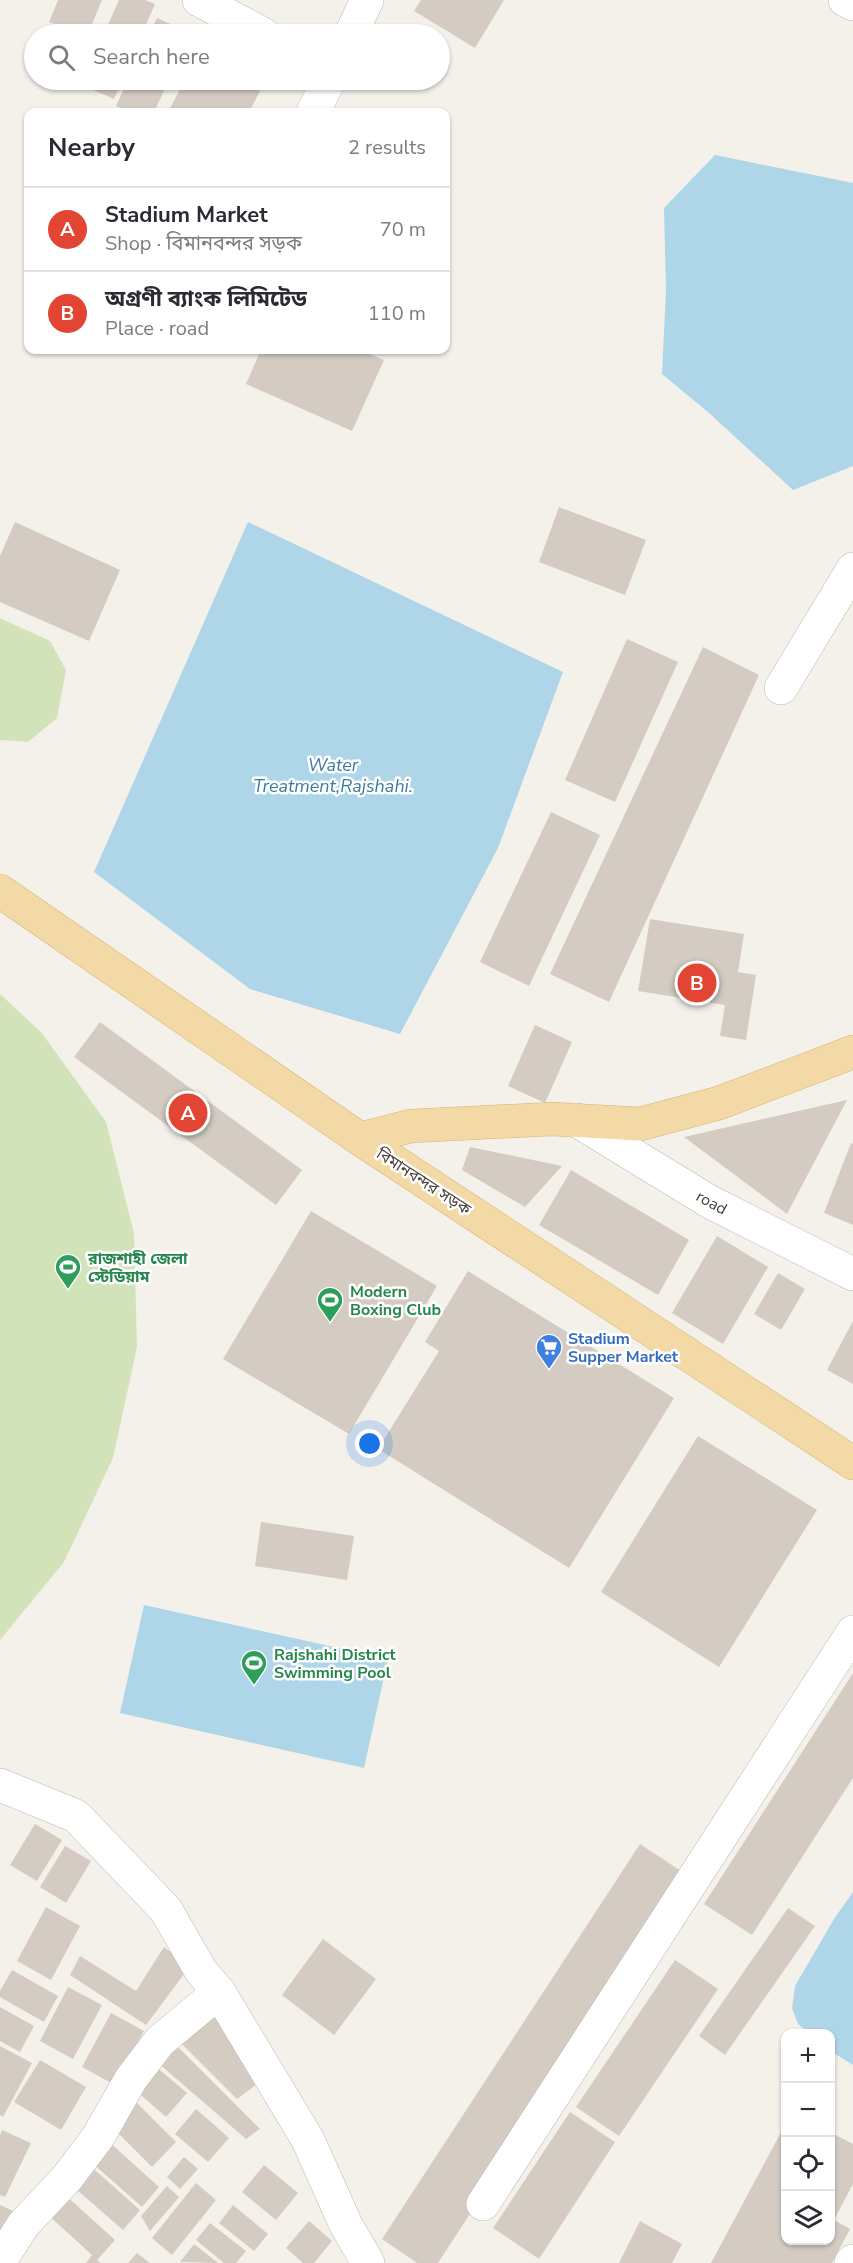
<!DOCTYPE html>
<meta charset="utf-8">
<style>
:root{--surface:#fff;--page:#f7f7f7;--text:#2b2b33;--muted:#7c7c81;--line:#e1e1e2;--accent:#e24534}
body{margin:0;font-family:"Nunito Sans","Noto Sans Bengali",sans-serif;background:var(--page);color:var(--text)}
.controls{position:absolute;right:18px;bottom:18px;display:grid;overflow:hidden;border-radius:12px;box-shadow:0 2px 4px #0004}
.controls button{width:54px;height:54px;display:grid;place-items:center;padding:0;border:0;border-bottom:2px solid var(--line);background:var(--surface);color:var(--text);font:30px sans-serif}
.you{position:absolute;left:370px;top:1444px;width:21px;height:21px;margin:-15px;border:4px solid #fff;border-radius:50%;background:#1a73e8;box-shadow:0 0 0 9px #1a73e833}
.badge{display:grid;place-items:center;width:39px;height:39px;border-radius:50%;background:var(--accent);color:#fff;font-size:20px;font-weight:700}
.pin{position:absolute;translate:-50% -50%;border:3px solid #fff;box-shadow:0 2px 6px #0006}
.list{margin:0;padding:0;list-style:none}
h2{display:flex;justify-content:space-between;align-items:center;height:78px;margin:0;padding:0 24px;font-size:26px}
h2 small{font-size:20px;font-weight:400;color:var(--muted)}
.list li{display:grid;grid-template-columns:39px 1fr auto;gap:18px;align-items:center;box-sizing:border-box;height:84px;padding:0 24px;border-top:2px solid var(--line)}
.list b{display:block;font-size:22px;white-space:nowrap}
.list p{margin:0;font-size:20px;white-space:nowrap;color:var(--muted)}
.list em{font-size:20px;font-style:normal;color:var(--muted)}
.icon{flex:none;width:33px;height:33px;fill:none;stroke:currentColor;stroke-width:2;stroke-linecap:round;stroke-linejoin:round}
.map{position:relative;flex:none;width:853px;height:2263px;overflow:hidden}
.search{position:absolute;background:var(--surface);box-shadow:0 2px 4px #0004;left:24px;top:24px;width:426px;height:66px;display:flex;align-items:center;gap:15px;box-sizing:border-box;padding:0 21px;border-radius:33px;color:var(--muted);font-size:22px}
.panel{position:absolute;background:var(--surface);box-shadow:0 2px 4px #0004;left:24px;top:108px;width:426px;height:246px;border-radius:12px}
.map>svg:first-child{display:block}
.green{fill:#d2e3b9}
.water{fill:#afd5e9}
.building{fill:#d4ccc2}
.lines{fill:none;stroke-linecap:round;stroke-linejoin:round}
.minor-casing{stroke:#beb8af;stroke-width:34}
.major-casing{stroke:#d7b476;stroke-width:34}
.minor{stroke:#fff;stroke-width:33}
.major{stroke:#f3d9a5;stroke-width:33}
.labels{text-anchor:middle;stroke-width:5;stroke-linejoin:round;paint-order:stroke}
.street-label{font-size:16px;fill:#47413a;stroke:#fff}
.leisure-label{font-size:16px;font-weight:bold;fill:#27864d;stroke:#fff;text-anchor:start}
.shop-label{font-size:16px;font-weight:bold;fill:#366cbe;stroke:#fff;text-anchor:start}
.water-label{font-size:18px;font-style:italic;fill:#3c7ba0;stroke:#fff}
</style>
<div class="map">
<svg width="853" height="2263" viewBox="0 0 853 2263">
<rect width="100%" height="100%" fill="#f4f1eb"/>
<!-- green -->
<g class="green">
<path d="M0,618L50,641L66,670L57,718L28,742L0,740Z"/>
<path d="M0,994L41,1032L106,1122L134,1233L137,1347L113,1458L64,1562L0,1640Z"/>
</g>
<!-- water -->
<g class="water">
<path d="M715,155L853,183V466L793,490L709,413L662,374L666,291L664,208Z"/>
<path d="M248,522L563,672L498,848L400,1034L250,989L94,872Z"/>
<path d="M144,1605L388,1659L364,1768L120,1713Z"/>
<path d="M853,1892V2065L831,2051L830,2034L809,2033L798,2024L792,2008L795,1986L834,1919Z"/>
</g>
<!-- building -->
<g class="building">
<path d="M58,0H102L88,34H80L49,22Z"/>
<path d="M119,0H145L155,4L142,34H104Z"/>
<path d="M421,0H504L475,48L414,11Z"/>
<path d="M157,18L193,34H149Z"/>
<path d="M85,80H123L114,99L82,85Z"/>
<path d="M128,80H169L154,112H130L116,106Z"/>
<path d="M185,80H266L249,112H168Z"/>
<path d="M261,350H360L384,360L352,431L246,384Z"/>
<path d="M559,507L646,540L625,595L539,562Z"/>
<path d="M15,522L120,570L89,641L0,602V556Z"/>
<path d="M627,639L678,662L615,802L565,780Z"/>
<path d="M703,647L759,675L609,1002L550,974Z"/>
<path d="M551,812L600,835L529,986L480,962Z"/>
<path d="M650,919L744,934L738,972L756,975L746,1040L720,1036L725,1005L638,991Z"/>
<path d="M100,1022L302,1170L276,1205L74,1057Z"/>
<path d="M535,1025L572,1042L545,1103L508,1086Z"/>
<path d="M847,1100L787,1214L684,1137Z"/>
<path d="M851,1143L853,1144V1225L824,1213Z"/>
<path d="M470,1147L562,1166L525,1207L462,1170Z"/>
<path d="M571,1170L689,1240L658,1295L539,1225Z"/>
<path d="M311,1211L437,1286L349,1434L223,1359Z"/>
<path d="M717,1236L768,1267L723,1344L672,1313Z"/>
<path d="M468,1271L674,1398L569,1568L378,1449L439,1351L425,1342Z"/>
<path d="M778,1273L805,1289L781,1330L754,1314Z"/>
<path d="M853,1321V1384L827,1370Z"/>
<path d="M698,1436L817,1510L719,1667L601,1592Z"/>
<path d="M261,1522L354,1536L347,1580L255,1566Z"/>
<path d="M853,1673V1778L752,1935L704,1904Z"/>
<path d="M35,1824L62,1840L37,1881L10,1865Z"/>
<path d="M640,1844L690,1877L438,2263H417L382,2239Z"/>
<path d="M65,1846L91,1861L66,1903L40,1887Z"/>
<path d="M46,1907L80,1926L51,1980L17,1961Z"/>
<path d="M788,1908L815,1926L725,2055L699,2036Z"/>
<path d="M323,1939L376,1979L334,2035L282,1995Z"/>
<path d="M164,1947L190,1966L146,2025L70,1975L80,1956L136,1991Z"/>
<path d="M675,1960L718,1989L619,2136L576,2107Z"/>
<path d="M12,1970L58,1996L44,2022L0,1997V1991Z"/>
<path d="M68,1987L102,2005L73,2059L40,2041Z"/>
<path d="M213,2006L265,2078L237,2099L178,2040Z"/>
<path d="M0,2007L34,2026L20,2052L0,2041Z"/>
<path d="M111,2013L144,2031L115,2085L82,2067Z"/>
<path d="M174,2043L260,2129L246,2139L157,2062Z"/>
<path d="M0,2046L32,2063L3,2117L0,2115Z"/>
<path d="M40,2060L86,2087L61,2130L14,2102Z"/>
<path d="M154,2065L187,2093L166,2117L134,2089Z"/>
<path d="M135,2101L176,2142L152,2167L111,2126Z"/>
<path d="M196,2109L229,2138L208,2162L175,2134Z"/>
<path d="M570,2112L615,2142L539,2259L493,2228Z"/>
<path d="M786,2123V2240H830V2132L853,2144V2184L834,2220L850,2229L832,2263H711Z"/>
<path d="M2,2130L31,2143L5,2197L0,2195V2136Z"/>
<path d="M108,2141L159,2187L142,2207L90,2161Z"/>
<path d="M184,2157L198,2169L180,2189L167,2177Z"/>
<path d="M88,2164L140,2210L123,2230L70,2184Z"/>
<path d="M264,2165L298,2193L276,2220L242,2192Z"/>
<path d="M196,2183L216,2200L172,2255L152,2238Z"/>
<path d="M167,2186L179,2197L150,2231L141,2216Z"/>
<path d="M63,2193L115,2240L97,2260L101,2263H86L92,2255L46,2213Z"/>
<path d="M0,2205L17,2213L8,2233L0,2230Z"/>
<path d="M233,2205L268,2234L254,2251L219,2223Z"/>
<path d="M309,2221L332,2241L314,2263H303L286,2248Z"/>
<path d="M640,2221L682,2244L672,2263H619Z"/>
<path d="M210,2223L246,2251L236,2263H224L196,2240Z"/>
<path d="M194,2244L218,2263L180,2262Z"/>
<path d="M137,2253L150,2263H128Z"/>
</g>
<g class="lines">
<!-- minor casing -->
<g class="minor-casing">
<g id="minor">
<path d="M199,0L263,34"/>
<path d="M845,0L853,4"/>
<path d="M351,34L367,0"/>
<path d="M313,112L329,80"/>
<path d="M781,688L853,569"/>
<path d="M576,1120L710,1202L853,1274"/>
<path d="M0,1785L76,1816L166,1910L201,1971L219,1992L308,2140L346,2225L368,2263"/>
<path d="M483,2204L853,1632"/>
<path d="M0,2261L23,2225L67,2178L98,2137L131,2079L160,2041L219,1992"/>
<path d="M851,2263L853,2261"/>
</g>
</g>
<!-- major casing -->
<g class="major-casing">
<g id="major">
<path d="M0,891L360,1139L853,1463"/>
<path d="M360,1139L411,1126L552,1119L640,1124L719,1103L853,1052"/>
</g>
</g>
<!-- minor -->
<use href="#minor" class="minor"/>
<!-- major -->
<use href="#major" class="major"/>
</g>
<!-- icons -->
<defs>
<g id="stadium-pin" transform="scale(1.35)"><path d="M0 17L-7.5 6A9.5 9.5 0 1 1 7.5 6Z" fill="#2e9e5b" stroke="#fff"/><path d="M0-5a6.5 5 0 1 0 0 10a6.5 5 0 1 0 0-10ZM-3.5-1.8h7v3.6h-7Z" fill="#fff"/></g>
<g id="supermarket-pin" transform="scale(1.35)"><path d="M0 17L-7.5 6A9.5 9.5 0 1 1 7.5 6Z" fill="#3f7fe0" stroke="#fff"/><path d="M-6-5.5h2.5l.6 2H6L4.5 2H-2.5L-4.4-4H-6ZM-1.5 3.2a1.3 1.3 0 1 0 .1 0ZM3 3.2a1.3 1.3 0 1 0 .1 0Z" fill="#fff"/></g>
</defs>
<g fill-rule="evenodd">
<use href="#stadium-pin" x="68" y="1267"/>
<use href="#stadium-pin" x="330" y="1300"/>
<use href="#supermarket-pin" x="549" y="1347"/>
<use href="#stadium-pin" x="254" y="1663"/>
</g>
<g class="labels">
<!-- street labels -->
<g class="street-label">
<text transform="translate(424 1181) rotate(33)" y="6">বিমানবন্দর সড়ক</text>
<text transform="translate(712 1202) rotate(29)" y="6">road</text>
</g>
<!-- leisure labels -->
<g class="leisure-label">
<text x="88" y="1264">রাজশাহী জেলা<tspan x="88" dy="18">স্টেডিয়াম</tspan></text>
<text x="350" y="1297">Modern<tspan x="350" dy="18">Boxing Club</tspan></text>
<text x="274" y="1660">Rajshahi District<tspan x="274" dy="18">Swimming Pool</tspan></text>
</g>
<!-- shop labels -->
<g class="shop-label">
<text x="568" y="1344">Stadium<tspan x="568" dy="18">Supper Market</tspan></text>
</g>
<!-- water labels -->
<g class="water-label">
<text x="333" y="771">Water<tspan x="333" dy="21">Treatment,Rajshahi.</tspan></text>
</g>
</g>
</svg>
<div class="controls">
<button>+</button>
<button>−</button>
<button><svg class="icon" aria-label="locate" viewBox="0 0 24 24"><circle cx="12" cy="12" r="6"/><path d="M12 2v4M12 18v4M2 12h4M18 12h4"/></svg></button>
<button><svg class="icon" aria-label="layers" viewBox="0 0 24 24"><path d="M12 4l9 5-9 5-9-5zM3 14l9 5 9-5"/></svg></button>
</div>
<div class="you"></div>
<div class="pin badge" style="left:188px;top:1113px">A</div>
<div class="pin badge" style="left:697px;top:983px">B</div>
<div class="search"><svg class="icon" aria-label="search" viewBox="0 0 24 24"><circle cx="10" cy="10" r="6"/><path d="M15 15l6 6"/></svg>Search here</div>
<section class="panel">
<h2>Nearby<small>2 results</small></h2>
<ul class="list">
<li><span class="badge">A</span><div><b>Stadium Market</b><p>Shop · বিমানবন্দর সড়ক</p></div><em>70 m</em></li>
<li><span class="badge">B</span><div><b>অগ্রণী ব্যাংক লিমিটেড</b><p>Place · road</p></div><em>110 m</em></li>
</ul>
</section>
</div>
